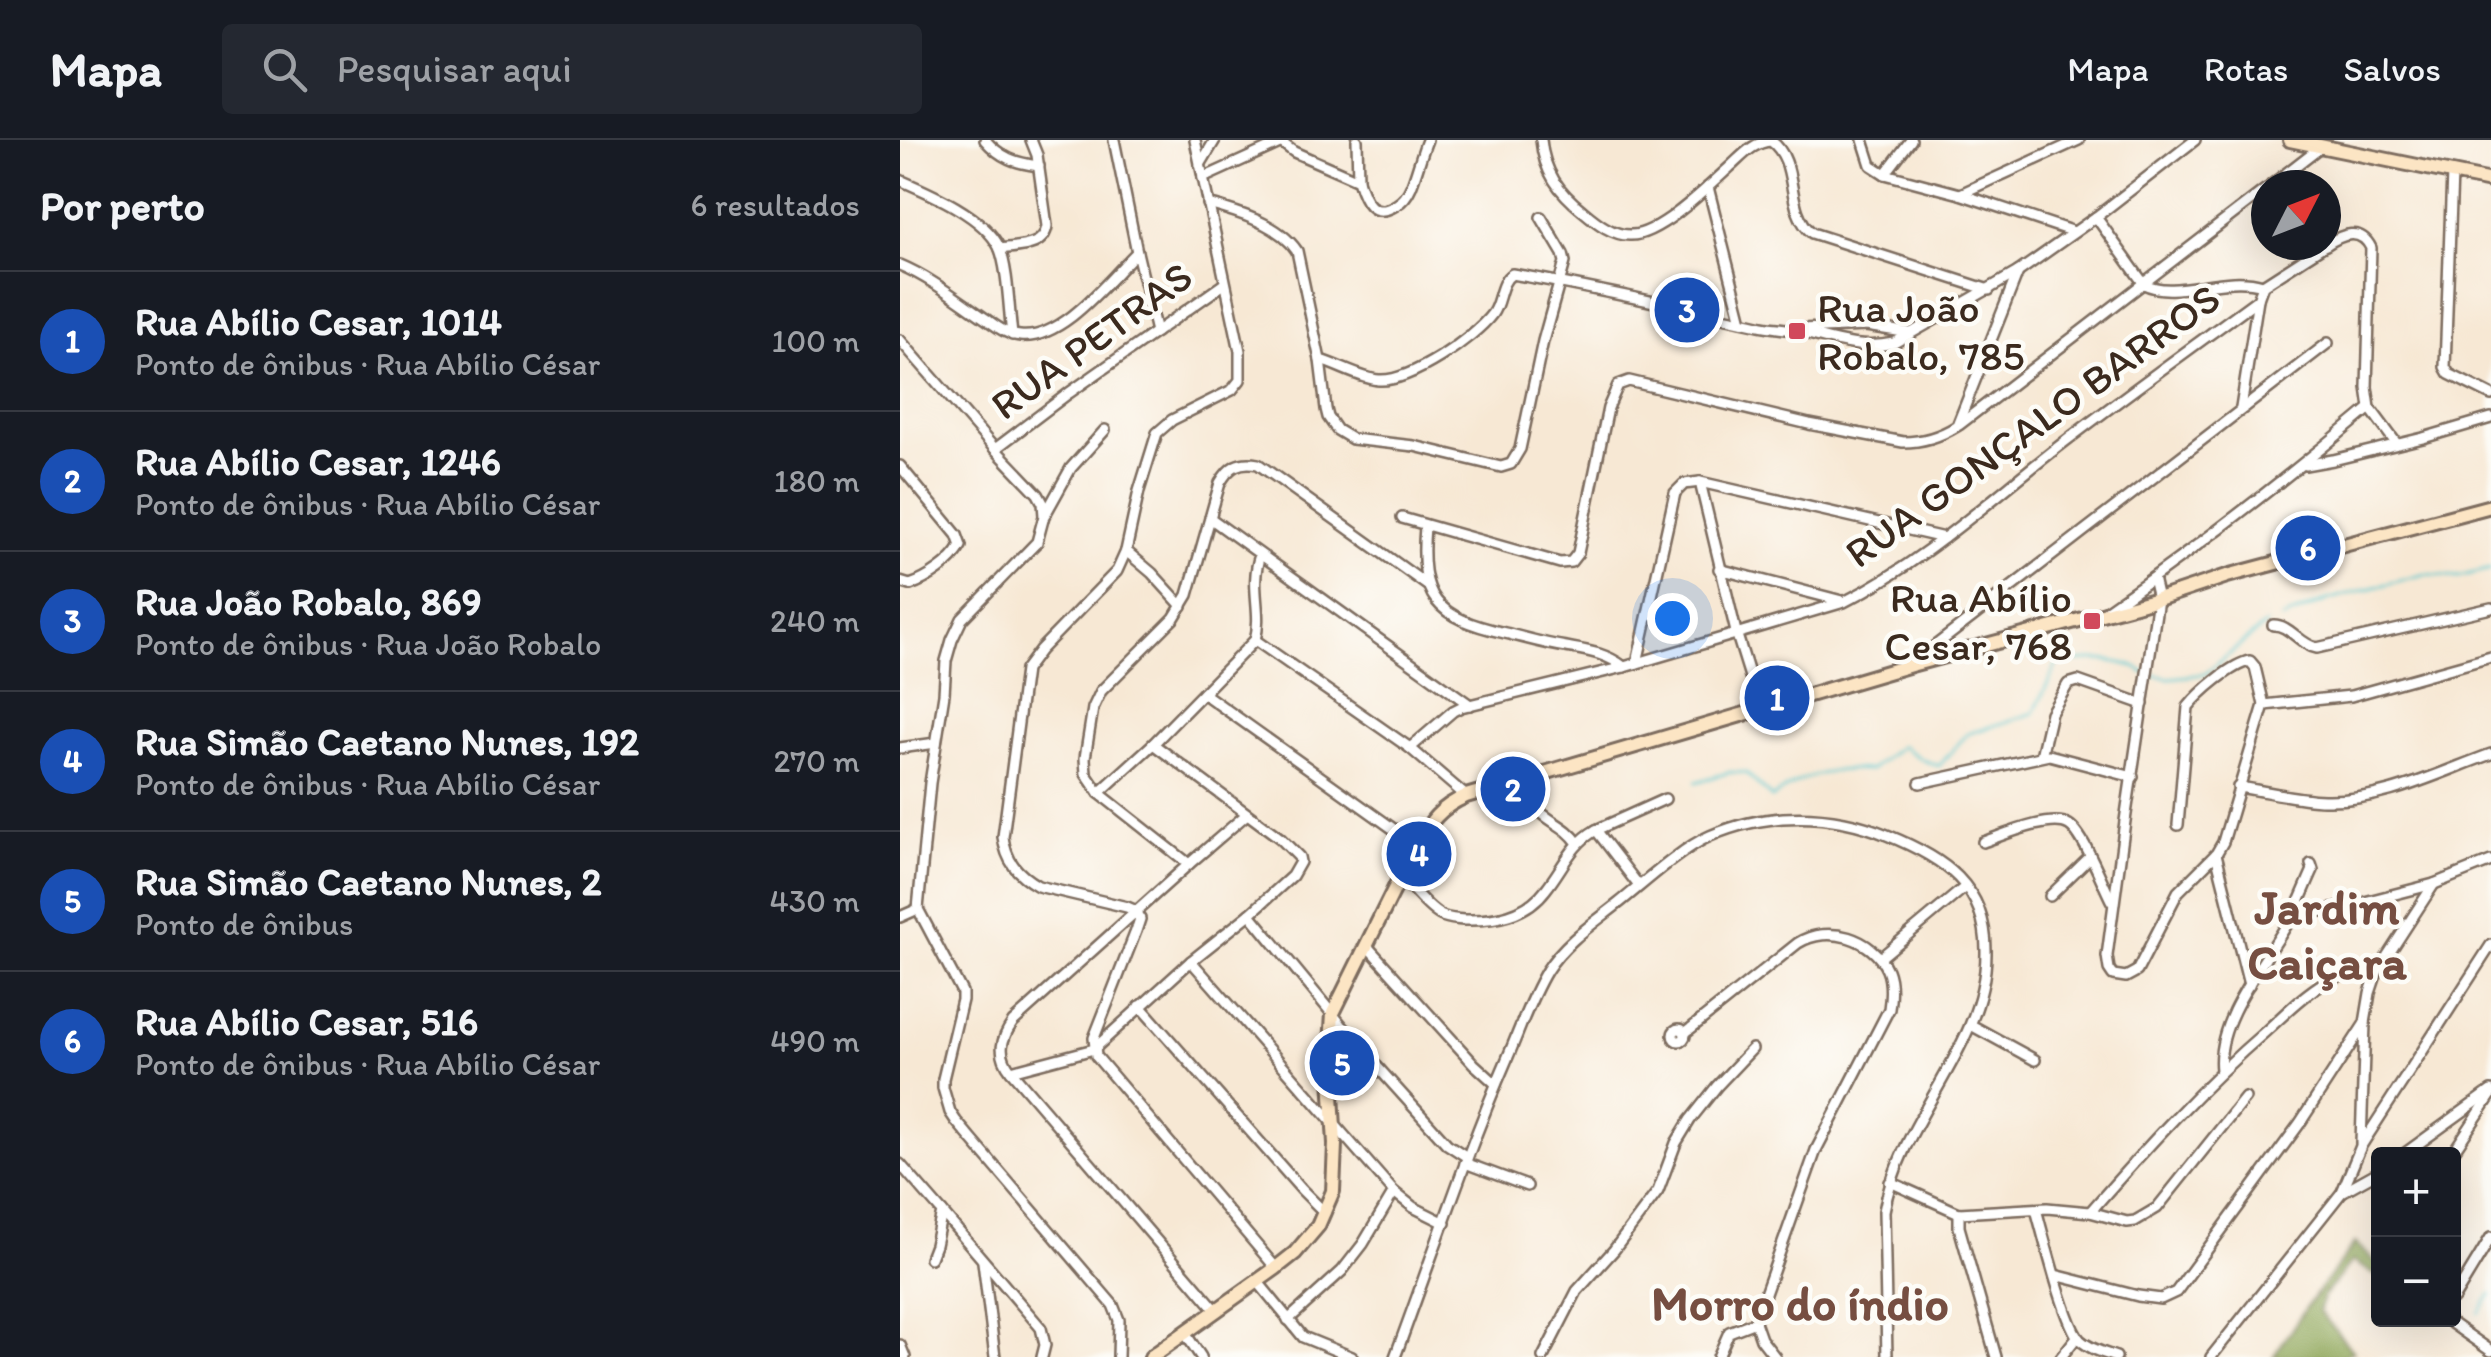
<!DOCTYPE html>
<html lang="pt">
<meta charset="utf-8">
<style>
:root{--surface:#171b24;--page:#242831;--text:#f1f3f6;--muted:#9ea1a6;--line:#363941;--accent:#d1495b}
body{margin:0;font-family:Itim,sans-serif;background:var(--page);color:var(--text)}
.controls{position:absolute;right:30px;bottom:30px;display:grid;overflow:hidden;border-radius:10px;box-shadow:0 10px 40px #0002}
.controls button{width:90px;height:90px;display:grid;place-items:center;padding:0;border:0;border-bottom:2px solid var(--line);background:var(--surface);color:var(--text);font:50px sans-serif}
.compass{position:absolute;left:1351px;top:30px;width:90px;height:90px;border-radius:50%;background:var(--surface);box-shadow:0 10px 40px #0002;rotate:48deg}
.you{position:absolute;left:772px;top:478px;width:35px;height:35px;margin:-25px;border:8px solid #fff;border-radius:50%;background:#1a73e8;box-shadow:0 0 0 15px #1a73e833}
.badge{display:grid;place-items:center;width:65px;height:65px;border-radius:50%;background:var(--accent);color:#fff;font-size:32px;font-weight:700}
.pin{position:absolute;translate:-50% -50%;border:5px solid #fff;box-shadow:0 2px 10px #0006}
.list{margin:0;padding:0;list-style:none}
h2{display:flex;justify-content:space-between;align-items:center;height:130px;margin:0;padding:0 40px;font-size:42px}
h2 small{font-size:32px;font-weight:400;color:var(--muted)}
.list li{display:grid;grid-template-columns:65px 1fr auto;gap:30px;align-items:center;box-sizing:border-box;height:140px;padding:0 40px;border-top:2px solid var(--line)}
.list b{display:block;font-size:38px;white-space:nowrap}
.list p{margin:0;font-size:32px;white-space:nowrap;color:var(--muted)}
.list em{font-size:32px;font-style:normal;color:var(--muted)}
.icon{flex:none;width:55px;height:55px;fill:none;stroke:currentColor;stroke-width:2;stroke-linecap:round;stroke-linejoin:round}
.map{position:relative;flex:none;width:1591px;height:1217px;overflow:hidden}
header{display:flex;align-items:center;gap:60px;box-sizing:border-box;height:140px;padding:0 50px;background:var(--surface);border-bottom:2px solid var(--line)}
header strong{font-size:48px}
nav{display:flex;gap:55px;margin-inline-start:auto;font-size:35px}
.search{width:700px;height:90px;background:var(--page);display:flex;align-items:center;gap:25px;box-sizing:border-box;padding:0 35px;border-radius:10px;color:var(--muted);font-size:38px}
main{display:flex}
aside{flex:1;background:var(--surface)}
.map>svg:first-child{display:block}
.forest{fill:#8ea658;stroke:#64683b;stroke-width:2.5}
.lines{fill:none;stroke-linecap:round;stroke-linejoin:round}
.stream{stroke:#5ac8cf;stroke-width:2.5}
.street-casing{stroke:#7d6c5e;stroke-width:14}
.secondary-casing{stroke:#7d6c5e;stroke-width:18}
.street{stroke:#fff;stroke-width:9}
.secondary{stroke:#fce5c4;stroke-width:12}
.poi-dot{fill:#d1495b;stroke:#fdfcf7;stroke-width:4}
.labels{text-anchor:middle;stroke-width:9;stroke-linejoin:round;paint-order:stroke}
.poi-label{font-size:42px;fill:#3b2a1e;stroke:#fdfcf7;text-anchor:start}
.street-label{font-size:42px;fill:#3b2a1e;stroke:#fdfcf7}
.quarter-label{font-size:48px;font-weight:bold;fill:#764e41;stroke:#fdfcf7}
</style>
<header>
<strong>Mapa</strong>
<div class="search"><svg class="icon" aria-label="search" viewBox="0 0 24 24"><circle cx="10" cy="10" r="6"/><path d="M15 15l6 6"/></svg>Pesquisar aqui</div>
<nav><a>Mapa</a><a>Rotas</a><a>Salvos</a></nav>
</header>
<main>
<aside>
<h2>Por perto<small>6 resultados</small></h2>
<ul class="list">
<li><span class="badge" style="background:#1a4fb4">1</span><div><b>Rua Abílio Cesar, 1014</b><p>Ponto de ônibus · Rua Abílio César</p></div><em>100 m</em></li>
<li><span class="badge" style="background:#1a4fb4">2</span><div><b>Rua Abílio Cesar, 1246</b><p>Ponto de ônibus · Rua Abílio César</p></div><em>180 m</em></li>
<li><span class="badge" style="background:#1a4fb4">3</span><div><b>Rua João Robalo, 869</b><p>Ponto de ônibus · Rua João Robalo</p></div><em>240 m</em></li>
<li><span class="badge" style="background:#1a4fb4">4</span><div><b>Rua Simão Caetano Nunes, 192</b><p>Ponto de ônibus · Rua Abílio César</p></div><em>270 m</em></li>
<li><span class="badge" style="background:#1a4fb4">5</span><div><b>Rua Simão Caetano Nunes, 2</b><p>Ponto de ônibus</p></div><em>430 m</em></li>
<li><span class="badge" style="background:#1a4fb4">6</span><div><b>Rua Abílio Cesar, 516</b><p>Ponto de ônibus · Rua Abílio César</p></div><em>490 m</em></li>
</ul>
</aside>
<div class="map">
<svg width="1591" height="1217" viewBox="0 0 1591 1217">
<rect width="100%" height="100%" fill="#fdfcf7"/>
<filter id="ink" filterUnits="userSpaceOnUse"><feTurbulence type="fractalNoise" baseFrequency=".01" numOctaves="2"/><feDisplacementMap in="SourceGraphic" scale="20" xChannelSelector="R" yChannelSelector="G"/><feConvolveMatrix kernelMatrix="1 2 1 2 8 2 1 2 1" color-interpolation-filters="sRGB"/></filter>
<filter id="wash" filterUnits="userSpaceOnUse"><feTurbulence type="fractalNoise" baseFrequency=".0048" numOctaves="4" result="noise"/><feDisplacementMap in="SourceGraphic" scale="40" xChannelSelector="R" yChannelSelector="G"/><feGaussianBlur stdDeviation="2.25" result="paint"/><feColorMatrix in="noise" values="0 0 0 0 0 0 0 0 0 0 0 0 0 0 0 0 0 1.4 0 .05"/><feComposite in="paint" operator="in"/></filter>
<g filter="url(#wash)">
<rect width="100%" height="100%" fill="#f7e8d4"/>
<!-- forest -->
<path class="forest" d="M1455,1103L1478,1124L1477,1136L1452,1121L1423,1157L1419,1171L1453,1211L1442,1217H1373L1405,1169Z"/>
<g class="lines">
<!-- stream -->
<g class="stream">
<path d="M1382,479L1430,459L1525,434L1558,437L1591,429"/>
<path d="M1252,535L1269,538L1305,534L1366,484"/>
<path d="M796,642L831,632L846,633L872,658C900,636 934,627 970,630L1001,606L1023,620L1039,626L1067,594L1134,573L1157,524C1183,518 1222,517 1245,533"/>
<path d="M1579,1173L1591,1154"/>
</g>
</g>
</g>
<g filter="url(#ink)">
<g class="lines">
<!-- street casing -->
<g class="street-casing">
<g id="street">
<path d="M85,0C101,18 115,23 139,26"/>
<path d="M214,0L237,112L256,192"/>
<path d="M295,0L340,211V240L332,250L272,280L257,293L239,351L226,411L217,431L140,510L125,530L103,697C106,721 117,734 138,746L227,767L234,770L240,779L236,791L194,898L196,916L376,1128"/>
<path d="M378,0L394,12L458,40C464,60 472,80 496,65C503,61 508,54 511,47C517,32 521,15 527,0"/>
<path d="M457,0L458,40"/>
<path d="M641,0C644,32 659,52 683,71C696,82 713,96 731,95C760,95 810,45 832,25C844,14 854,2 871,1C900,22 884,70 912,93L1089,150"/>
<path d="M963,0L971,25L985,34L1060,54L1174,92"/>
<path d="M300,25L315,0"/>
<path d="M1552,33L1545,227L1549,234L1591,255"/>
<path d="M985,34L1011,0"/>
<path d="M303,38L380,3"/>
<path d="M0,40C30,53 84,76 99,107C108,127 109,172 112,195"/>
<path d="M1371,45L1420,7"/>
<path d="M808,47L842,181"/>
<path d="M1060,54L1179,0"/>
<path d="M308,64C338,72 379,84 397,111L420,220L426,269L428,277L437,290L452,299L514,306L601,327L611,324L620,309L643,201L665,122L663,114L641,77"/>
<path d="M1196,77L1244,144C1276,160 1322,133 1363,145"/>
<path d="M1426,105C1442,94 1461,87 1471,108L1467,247L1470,268L1496,303"/>
<path d="M100,109C119,106 144,108 147,86L137,15L131,0"/>
<path d="M0,125C31,138 58,160 86,179C96,186 107,195 120,196C163,201 209,139 237,112"/>
<path d="M901,189L966,186L1010,193"/>
<path d="M0,200L95,309L138,354L143,363L144,376L137,402L62,479L52,500L46,521L44,554L30,643L18,769L62,852V860L43,939V948L50,972L56,981L213,1165L219,1180L218,1217"/>
<path d="M420,220C438,225 462,239 479,240C510,242 574,198 592,174C601,162 599,142 612,134C695,148 777,167 859,185C871,188 884,188 897,191C930,199 959,211 994,203L1118,132L1196,77L1295,0"/>
<path d="M1341,268L1358,159L1363,145L1425,105"/>
<path d="M1059,285L1366,49"/>
<path d="M95,309L169,253L324,144"/>
<path d="M1405,325L1433,320L1523,298L1591,278"/>
<path d="M0,326L57,395L61,406C52,423 28,439 10,445L0,442"/>
<path d="M800,342L836,492L860,569"/>
<path d="M146,373L171,328L205,290"/>
<path d="M310,378L570,565"/>
<path d="M502,378L660,423L671,422L678,413L708,268L718,245L729,241L909,284L1003,302C1023,302 1041,296 1057,286L1118,132"/>
<path d="M525,386C519,459 535,477 605,493C626,498 645,504 666,507C688,511 706,513 724,527"/>
<path d="M226,411L252,433L282,466"/>
<path d="M819,429L942,461"/>
<path d="M1253,438L1258,459L1225,681L1207,816L1209,829L1213,835L1226,837L1237,831L1278,752L1316,714L1323,702L1364,565L1355,527L1350,521C1332,524 1300,552 1288,567L1278,685"/>
<path d="M1207,470C1298,407 1386,339 1470,268"/>
<path d="M1373,485C1389,484 1400,505 1417,508L1591,468"/>
<path d="M355,500L510,608L566,656"/>
<path d="M1014,522L1428,203"/>
<path d="M737,523L775,353L784,344L800,342L1044,398"/>
<path d="M303,553L516,705"/>
<path d="M1364,565L1451,556L1591,517"/>
<path d="M0,608L36,603"/>
<path d="M510,608L553,571L561,567L724,527L944,462C1026,421 1094,356 1167,300C1230,252 1294,206 1358,159"/>
<path d="M1141,616L1151,573L1168,544L1178,541L1243,564"/>
<path d="M616,642C623,654 632,666 644,675C658,686 667,688 678,703"/>
<path d="M1020,643L1149,615L1233,637"/>
<path d="M1338,647C1366,651 1395,659 1424,660C1482,662 1538,633 1591,614"/>
<path d="M199,653L253,604L355,500C363,471 349,447 360,415"/>
<path d="M696,690L765,659"/>
<path d="M1083,702C1101,696 1152,674 1169,685C1184,694 1203,745 1212,762"/>
<path d="M1316,714L1349,845"/>
<path d="M289,724L199,653L186,634L185,618L193,568L201,551L274,478L288,455L320,343C329,327 339,320 358,324L527,445"/>
<path d="M501,737C513,749 526,767 540,775C547,779 555,779 563,780C594,781 626,776 646,749C663,728 671,704 696,690L739,746"/>
<path d="M1150,756L1190,717"/>
<path d="M350,774L463,911L547,1004L567,1017"/>
<path d="M1393,776L1449,766L1534,744L1591,721"/>
<path d="M0,777L18,769"/>
<path d="M467,806L574,924L596,944"/>
<path d="M980,818L1065,747"/>
<path d="M291,821L494,1052L513,1067L545,1083"/>
<path d="M240,866L402,1050L425,1073"/>
<path d="M1071,885L1135,920"/>
<circle cx="779" cy="895" r="6"/>
<path d="M785,893L898,803C928,784 973,798 987,830C992,842 991,856 989,869L916,1010L855,1182L861,1199L875,1217"/>
<path d="M1321,930C1315,880 1365,823 1389,781C1399,765 1405,747 1413,730L1411,724"/>
<path d="M111,931L194,909L291,821L350,774L392,736L400,722L399,717L380,698L253,604"/>
<path d="M1461,1003L1465,883L1470,853L1477,832L1534,744"/>
<path d="M1504,1014L1591,951"/>
<path d="M1552,1014L1591,955"/>
<path d="M565,1023L627,1046"/>
<path d="M0,1024L42,1072L35,1105L30,1118"/>
<path d="M990,1042L1059,1073L1147,1068L1190,1072C1245,1009 1302,946 1366,891C1385,874 1403,855 1425,842C1441,832 1459,832 1477,832"/>
<path d="M1442,1052L1478,1032"/>
<path d="M1136,1069C1143,1094 1165,1185 1180,1200C1190,1209 1204,1213 1216,1217"/>
<path d="M42,1072L141,1188L145,1205L142,1217"/>
<path d="M1190,1072L1227,1082L1235,1081L1257,1068L1345,958"/>
<path d="M1059,1073V1087L1096,1217"/>
<path d="M83,1122L95,1217"/>
<path d="M1155,1135L1238,1156L1261,1159L1276,1152L1400,983L1465,883"/>
<path d="M358,1142L403,1197L452,1217"/>
<path d="M1554,1158L1591,1097"/>
<path d="M316,1170L111,931C97,913 101,899 113,882L289,724L347,674"/>
<path d="M388,1180L442,1131L463,1104L494,1052"/>
<path d="M1547,1180L1591,1211"/>
<path d="M285,1193L301,1217"/>
<path d="M0,1205L5,1217"/>
<path d="M495,1217C532,1118 565,1016 607,919C620,889 630,858 647,830C665,802 694,783 719,763C744,743 782,708 810,696C866,671 932,672 987,695C1044,718 1087,746 1086,813C1086,906 1000,978 984,1071L987,1217"/>
<path d="M643,1217L677,1151L714,1110L758,1051L776,1003L790,980L817,946L852,909"/>
<path d="M818,1217L829,1192L855,1182"/>
<path d="M1161,1217L1177,1197"/>
<path d="M1311,1217L1442,1052L1461,1006L1591,805"/>
</g>
</g>
<!-- secondary casing -->
<g class="secondary-casing">
<g id="secondary">
<path d="M1390,0L1591,41"/>
<path d="M251,1217L376,1128L395,1113L418,1086L433,1051L435,1004L430,921L433,873L516,705C531,681 539,668 566,656L1011,525L1258,459L1327,436L1591,366"/>
</g>
</g>
<!-- street -->
<use href="#street" class="street"/>
<!-- secondary -->
<use href="#secondary" class="secondary"/>
</g>
</g>
<!-- markers -->
<g class="poi-dot">
<rect x="887" y="181" width="20" height="20" rx="5"/>
<rect x="1182" y="471" width="20" height="20" rx="5"/>
</g>
<g class="labels">
<!-- poi labels -->
<g class="poi-label">
<text x="917" y="182">Rua João<tspan x="917" dy="48">Robalo, 785</tspan></text>
<text x="1172" y="472" text-anchor="end">Rua Abílio<tspan x="1172" dy="48">Cesar, 768</tspan></text>
</g>
<!-- street labels -->
<g class="street-label">
<text transform="translate(191 200) rotate(-36)" y="15">RUA PETRAS</text>
<text transform="translate(1132 285) rotate(-36)" y="15">RUA GONÇALO BARROS</text>
</g>
<!-- quarter labels -->
<g class="quarter-label">
<text x="1427" y="784">Jardim<tspan x="1427" dy="55">Caiçara</tspan></text>
<text x="900" y="1180">Morro do índio</text>
</g>
</g>
</svg>
<div class="controls">
<button>+</button>
<button>−</button>
</div>
<svg class="compass" viewBox="-18 -18 36 36"><path d="M0-13l5 13h-10z" fill="#e53935"/><path d="M0 13l5-13h-10z" fill="#9ea1a6"/></svg>
<div class="you"></div>
<div class="pin badge" style="left:877px;top:558px;background:#1a4fb4">1</div>
<div class="pin badge" style="left:613px;top:649px;background:#1a4fb4">2</div>
<div class="pin badge" style="left:787px;top:170px;background:#1a4fb4">3</div>
<div class="pin badge" style="left:519px;top:714px;background:#1a4fb4">4</div>
<div class="pin badge" style="left:442px;top:923px;background:#1a4fb4">5</div>
<div class="pin badge" style="left:1408px;top:408px;background:#1a4fb4">6</div>
</div>
</main>
